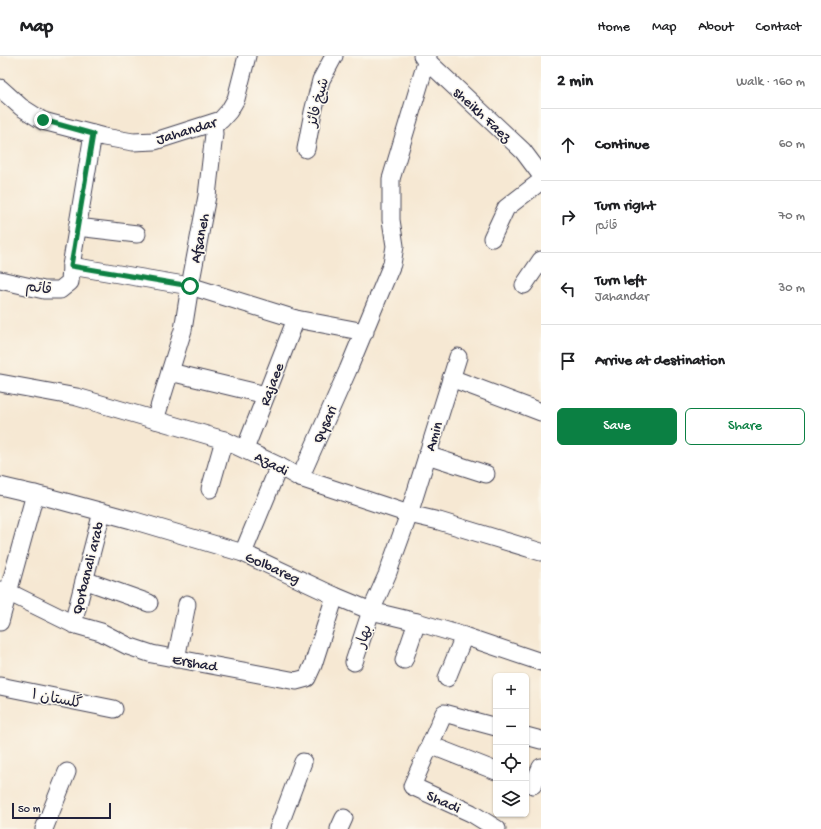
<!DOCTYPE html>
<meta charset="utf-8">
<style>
:root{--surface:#fff;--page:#f6f6f6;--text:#202124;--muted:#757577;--line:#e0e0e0;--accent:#0b8043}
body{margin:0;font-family:"Gochi Hand","Playpen Sans Arabic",sans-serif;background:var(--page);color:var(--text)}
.controls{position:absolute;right:12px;bottom:12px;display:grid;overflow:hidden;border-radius:6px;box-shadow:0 1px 3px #0004}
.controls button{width:36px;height:36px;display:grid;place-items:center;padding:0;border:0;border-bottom:1px solid var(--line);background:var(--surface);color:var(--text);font:20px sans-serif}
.scale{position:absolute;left:12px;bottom:10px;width:99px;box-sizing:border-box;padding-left:4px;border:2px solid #22223b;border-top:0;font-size:11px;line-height:14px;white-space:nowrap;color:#22223b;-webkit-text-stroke:3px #fbf7ec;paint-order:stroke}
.stop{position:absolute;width:12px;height:12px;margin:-9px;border:3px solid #0b8043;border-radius:50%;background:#fff}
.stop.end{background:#0b8043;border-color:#fff;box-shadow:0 1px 4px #0008}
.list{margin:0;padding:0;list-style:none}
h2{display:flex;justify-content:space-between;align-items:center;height:52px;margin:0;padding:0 16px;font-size:17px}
h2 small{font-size:13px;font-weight:400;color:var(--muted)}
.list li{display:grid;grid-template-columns:26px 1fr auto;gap:12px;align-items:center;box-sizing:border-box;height:72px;padding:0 16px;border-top:1px solid var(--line)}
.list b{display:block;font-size:15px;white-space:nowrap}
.list p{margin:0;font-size:13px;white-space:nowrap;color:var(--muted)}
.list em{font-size:13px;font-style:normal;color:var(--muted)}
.actions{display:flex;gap:8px;padding:12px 16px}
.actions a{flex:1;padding:9px 0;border:1px solid var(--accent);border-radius:6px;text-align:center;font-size:14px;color:var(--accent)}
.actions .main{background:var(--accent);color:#fff}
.icon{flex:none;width:22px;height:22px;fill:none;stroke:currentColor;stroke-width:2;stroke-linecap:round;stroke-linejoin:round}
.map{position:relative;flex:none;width:541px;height:773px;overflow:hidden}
header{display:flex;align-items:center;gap:24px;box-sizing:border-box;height:56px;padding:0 20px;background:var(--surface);border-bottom:1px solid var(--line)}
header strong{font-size:19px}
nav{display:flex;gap:22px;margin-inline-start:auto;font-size:14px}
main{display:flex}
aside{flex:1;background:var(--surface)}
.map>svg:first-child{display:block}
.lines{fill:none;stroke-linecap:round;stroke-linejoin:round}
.minor-casing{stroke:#424052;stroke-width:19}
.minor{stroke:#fff;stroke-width:17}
.route{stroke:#0b8043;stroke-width:5}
.labels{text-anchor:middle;stroke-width:3;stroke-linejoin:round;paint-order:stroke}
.street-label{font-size:15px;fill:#22223b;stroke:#fbf7ec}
</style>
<header>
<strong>Map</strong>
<nav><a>Home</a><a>Map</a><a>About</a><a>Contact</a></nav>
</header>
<main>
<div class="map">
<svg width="541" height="773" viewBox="0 0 541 773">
<rect width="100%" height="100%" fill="#fbf7ec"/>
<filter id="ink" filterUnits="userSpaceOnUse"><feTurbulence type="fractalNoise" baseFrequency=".025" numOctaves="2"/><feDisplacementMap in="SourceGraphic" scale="8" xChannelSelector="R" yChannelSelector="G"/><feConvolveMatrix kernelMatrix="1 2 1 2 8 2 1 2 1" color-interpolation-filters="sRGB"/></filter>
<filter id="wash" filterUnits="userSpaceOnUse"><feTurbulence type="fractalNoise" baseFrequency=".012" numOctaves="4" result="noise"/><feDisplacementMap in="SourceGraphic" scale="16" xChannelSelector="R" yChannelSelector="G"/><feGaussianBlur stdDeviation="0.9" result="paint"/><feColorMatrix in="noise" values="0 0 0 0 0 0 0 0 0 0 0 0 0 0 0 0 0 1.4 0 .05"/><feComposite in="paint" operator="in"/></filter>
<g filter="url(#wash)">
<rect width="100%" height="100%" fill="#f6e8d3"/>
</g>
<g filter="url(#ink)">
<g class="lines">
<!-- minor casing -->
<g class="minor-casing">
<g id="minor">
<path d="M422,0L523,95L541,119"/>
<path d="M0,32L21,51L43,65L104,81L133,86L155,85L221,64L229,55L236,43L247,0"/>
<path d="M306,93L313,56L321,24L334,0"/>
<path d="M77,171L137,178"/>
<path d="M492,182L506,152L541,125"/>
<path d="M71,210L190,230L296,263L365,276"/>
<path d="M0,224L44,234H60L70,226L71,210L93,78"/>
<path d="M524,229L541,204"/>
<path d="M170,316L266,339"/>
<path d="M451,322L541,356"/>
<path d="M0,327L77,341L224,384L279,410L300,422L409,458L439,465L541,496"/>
<path d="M155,364L183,274L190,230L207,140L214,78L213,67"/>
<path d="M245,393L296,263"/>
<path d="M427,399L486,418"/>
<path d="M300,422L348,314L392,208L395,190L391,164V123L428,0"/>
<path d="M0,430L47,441L132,464L243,497L335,540L371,555L417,566L464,580L541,606"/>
<path d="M210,433L224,384"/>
<path d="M243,497L279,410"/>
<path d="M84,524L149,547"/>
<path d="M0,534L8,536L73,568L101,576L128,590L152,598L296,625L307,622L313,609L335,540"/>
<path d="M0,566L35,438"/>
<path d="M73,568L102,456"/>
<path d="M176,603L187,548"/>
<path d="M404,604L417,566"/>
<path d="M354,606L371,555L387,519L409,458L458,301"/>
<path d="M447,622L464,580"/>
<path d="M0,630L114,653"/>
<path d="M496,671L444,657L412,730L471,757L497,773"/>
<path d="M526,680L541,684"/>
<path d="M430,689L496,715"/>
<path d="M533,729L541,711"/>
<path d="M44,773L67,716"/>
<path d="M278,773L303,706"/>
<path d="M339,773L344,762"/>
</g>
</g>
<!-- minor -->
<use href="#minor" class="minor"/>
</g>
</g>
<g class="lines" filter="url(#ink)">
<!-- route -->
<path class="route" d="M43,64L93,78L71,210L190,230"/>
</g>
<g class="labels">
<!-- street labels -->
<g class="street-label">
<text transform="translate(317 46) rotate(-75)" y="5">شیخ فائز</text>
<text transform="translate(483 58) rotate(43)" y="5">sheikh Faez</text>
<text transform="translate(186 74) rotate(-17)" y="5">Jahandar</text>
<text transform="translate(199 182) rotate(-79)" y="5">Afsaneh</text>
<text transform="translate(39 231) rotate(9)" y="5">قائم</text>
<text transform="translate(271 328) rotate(-69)" y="5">Rajaee</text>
<text transform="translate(324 368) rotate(-66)" y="5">Qysari</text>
<text transform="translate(433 380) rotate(-73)" y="5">Amin</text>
<text transform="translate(272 407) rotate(27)" y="5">Azadi</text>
<text transform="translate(273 511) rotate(24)" y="5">Golbareg</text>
<text transform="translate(87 512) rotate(-76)" y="5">Qorbanali arab</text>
<text transform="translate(363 580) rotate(-72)" y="5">بهار</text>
<text transform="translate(195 606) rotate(10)" y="5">Ershad</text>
<text transform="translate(57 642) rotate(11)" y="5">گلستان ۱</text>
<text transform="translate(444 745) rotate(24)" y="5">Shadi</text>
</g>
</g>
</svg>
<div class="controls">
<button>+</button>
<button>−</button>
<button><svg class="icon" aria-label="locate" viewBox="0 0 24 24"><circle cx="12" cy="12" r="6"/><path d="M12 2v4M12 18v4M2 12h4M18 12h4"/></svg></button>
<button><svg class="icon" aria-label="layers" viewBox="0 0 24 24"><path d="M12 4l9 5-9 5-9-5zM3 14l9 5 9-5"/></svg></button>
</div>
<div class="scale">50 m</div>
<div class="stop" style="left:190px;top:230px"></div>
<div class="stop end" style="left:43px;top:64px"></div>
</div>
<aside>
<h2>2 min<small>Walk · 160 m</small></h2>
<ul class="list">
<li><svg class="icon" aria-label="ahead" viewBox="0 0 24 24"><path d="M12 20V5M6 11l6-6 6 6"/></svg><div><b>Continue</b></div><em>60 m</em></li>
<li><svg class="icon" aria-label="right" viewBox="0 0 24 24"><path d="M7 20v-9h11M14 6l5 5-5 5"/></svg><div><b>Turn right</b><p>قائم</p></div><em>70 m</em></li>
<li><svg class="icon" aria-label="left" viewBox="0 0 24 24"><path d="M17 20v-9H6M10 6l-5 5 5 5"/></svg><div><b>Turn left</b><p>Jahandar</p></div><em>30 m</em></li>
<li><svg class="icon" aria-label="arrive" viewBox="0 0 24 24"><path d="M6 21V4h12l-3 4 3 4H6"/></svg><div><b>Arrive at destination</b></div></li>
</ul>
<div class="actions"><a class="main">Save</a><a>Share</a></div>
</aside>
</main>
